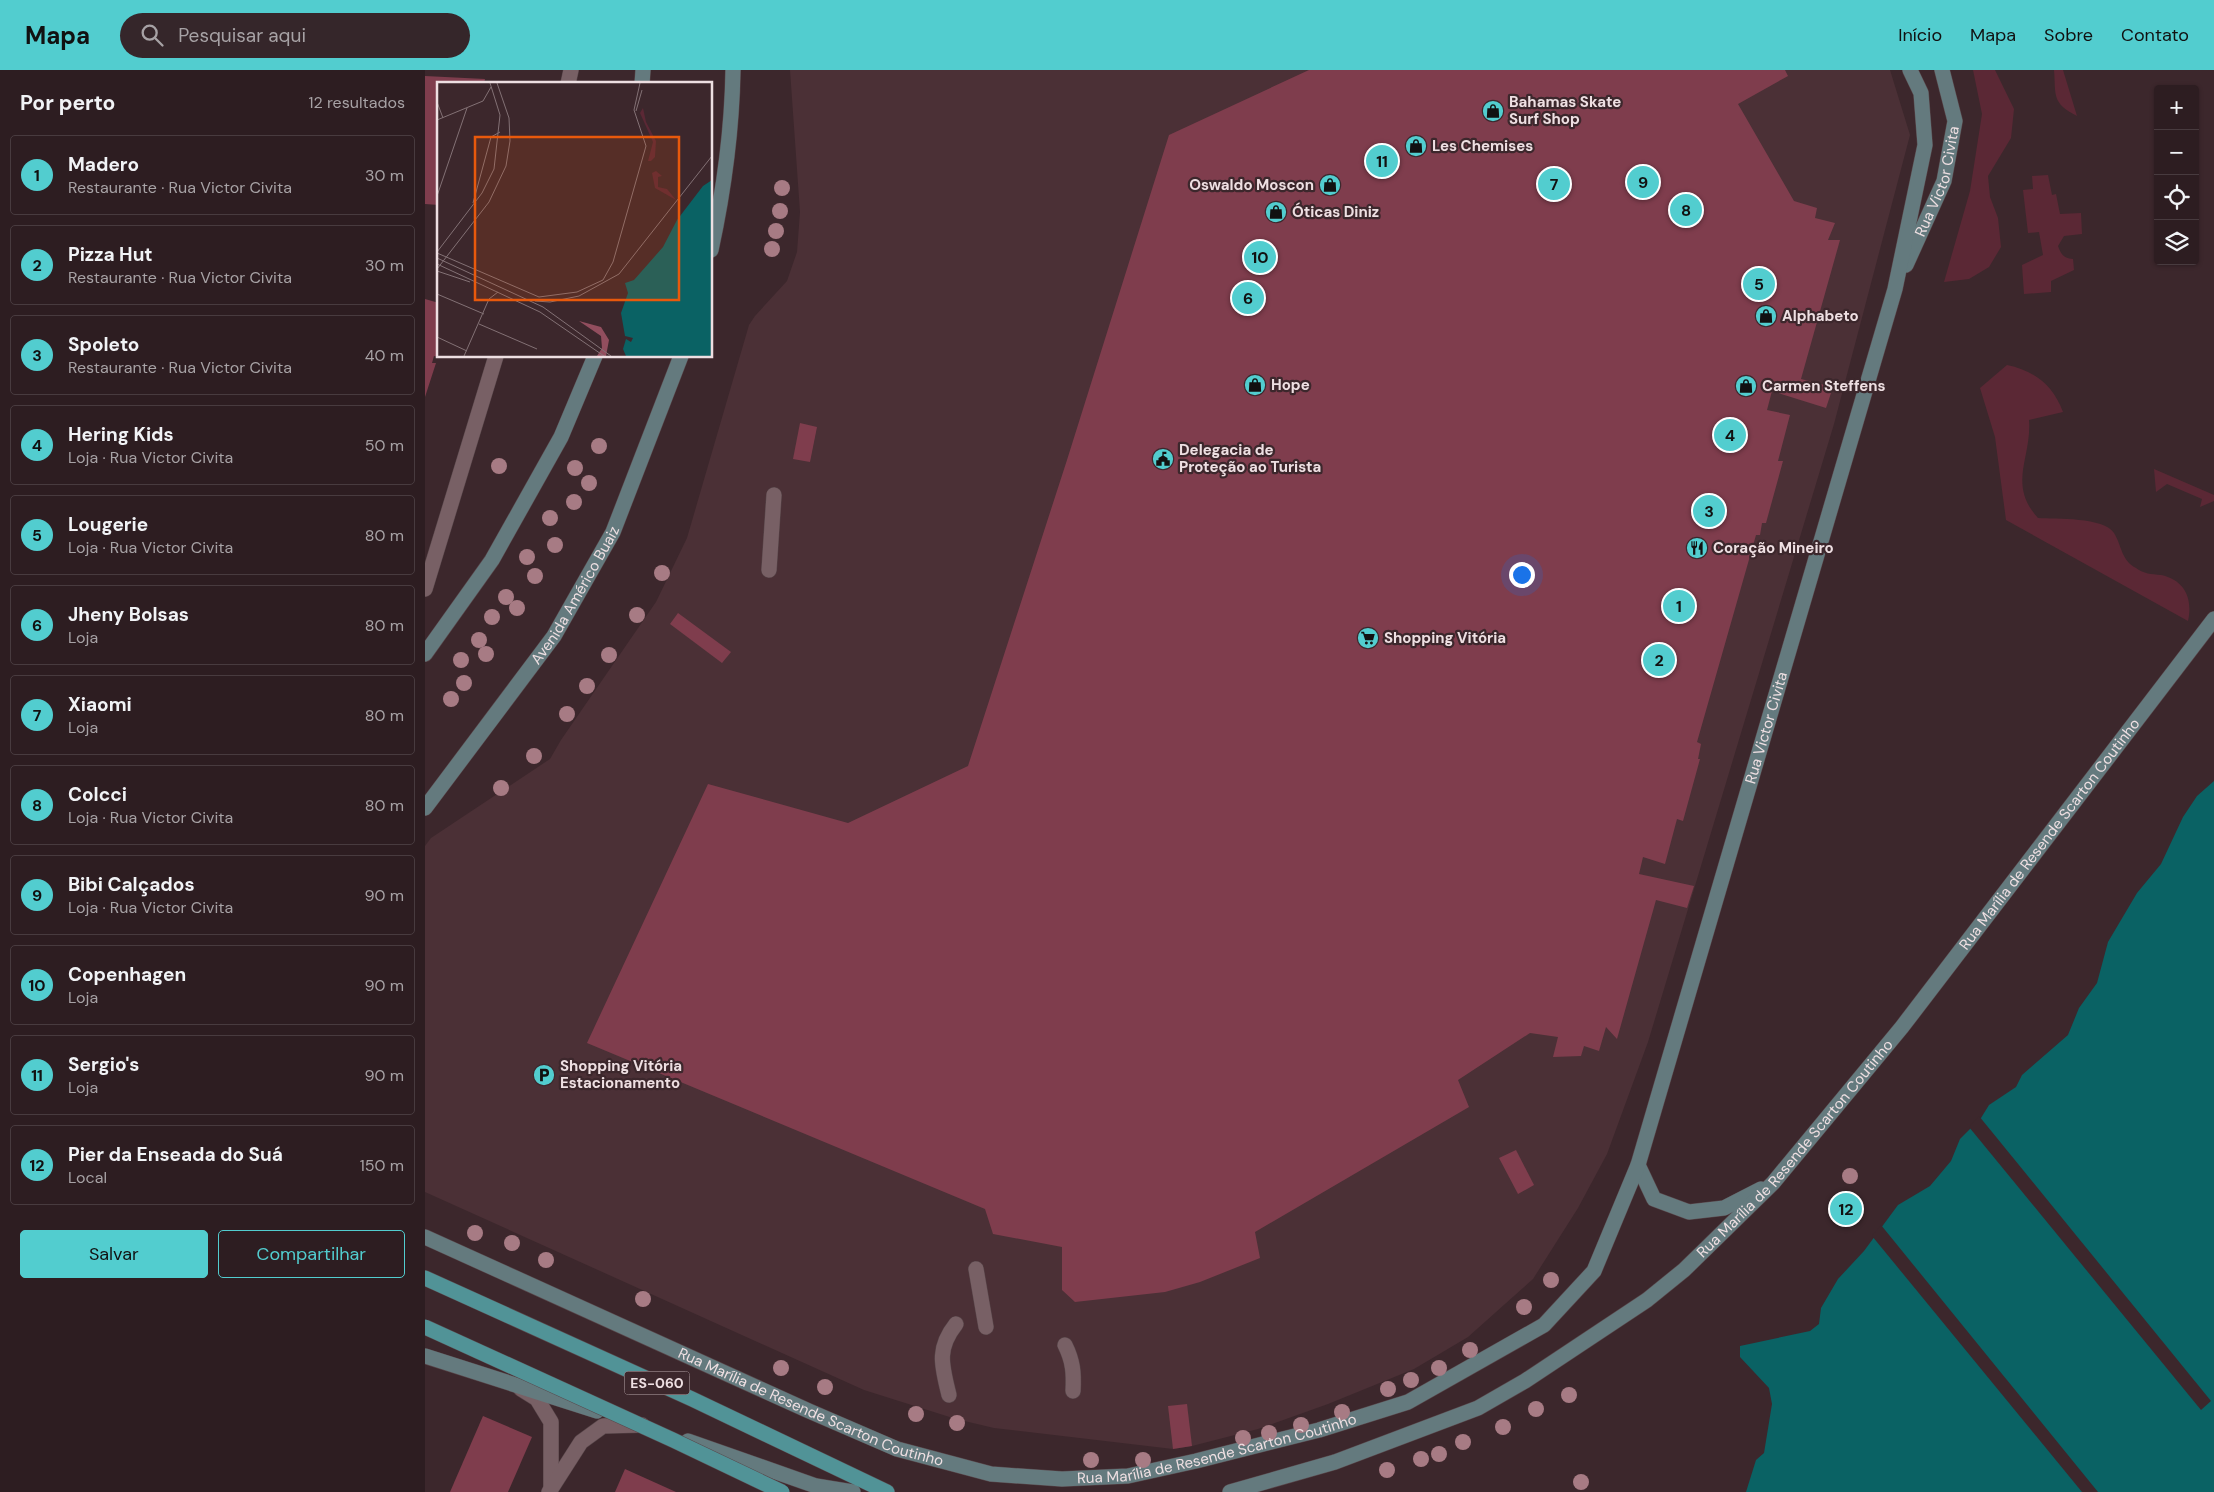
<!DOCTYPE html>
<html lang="pt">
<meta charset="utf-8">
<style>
:root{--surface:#2d1d21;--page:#35262a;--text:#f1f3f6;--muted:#a7a2a5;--line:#483b3f;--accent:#52cdcf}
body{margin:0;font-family:"DM Sans",sans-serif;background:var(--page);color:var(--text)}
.controls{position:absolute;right:15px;top:15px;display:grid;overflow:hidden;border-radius:5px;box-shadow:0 1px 4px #0004}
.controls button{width:45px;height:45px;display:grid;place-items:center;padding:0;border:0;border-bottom:1px solid var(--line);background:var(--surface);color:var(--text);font:25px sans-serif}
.you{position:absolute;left:1096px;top:504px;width:18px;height:18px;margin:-12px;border:4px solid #fff;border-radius:50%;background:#1a73e8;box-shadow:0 0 0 8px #1a73e833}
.badge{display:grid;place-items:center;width:32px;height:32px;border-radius:50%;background:var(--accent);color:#111;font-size:16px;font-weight:700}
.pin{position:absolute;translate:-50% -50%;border:2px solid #fff;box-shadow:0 1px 5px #0006}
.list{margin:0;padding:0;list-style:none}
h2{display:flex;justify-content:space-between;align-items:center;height:65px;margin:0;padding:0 20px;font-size:21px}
h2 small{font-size:16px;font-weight:400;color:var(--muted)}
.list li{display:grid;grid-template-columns:32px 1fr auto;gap:15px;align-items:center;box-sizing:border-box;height:80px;margin:0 10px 10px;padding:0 10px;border:1px solid var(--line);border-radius:5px}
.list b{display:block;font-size:19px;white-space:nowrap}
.list p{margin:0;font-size:16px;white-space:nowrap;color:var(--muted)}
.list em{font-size:16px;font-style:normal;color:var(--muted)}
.actions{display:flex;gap:10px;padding:15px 20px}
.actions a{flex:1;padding:11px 0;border:1px solid var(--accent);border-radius:5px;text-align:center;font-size:18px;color:var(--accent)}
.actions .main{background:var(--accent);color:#111}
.icon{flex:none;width:28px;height:28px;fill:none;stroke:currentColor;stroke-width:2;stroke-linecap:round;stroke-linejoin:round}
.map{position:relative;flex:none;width:1789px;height:1422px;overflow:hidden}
header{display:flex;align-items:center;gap:30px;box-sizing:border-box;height:70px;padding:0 25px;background:var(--accent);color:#111}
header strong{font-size:24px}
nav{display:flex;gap:28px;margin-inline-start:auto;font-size:18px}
.search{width:350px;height:45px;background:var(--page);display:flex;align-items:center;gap:12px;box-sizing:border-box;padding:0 18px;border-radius:28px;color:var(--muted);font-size:19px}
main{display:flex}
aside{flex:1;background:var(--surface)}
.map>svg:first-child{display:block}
.built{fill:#4b3036}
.green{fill:#5b2835}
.water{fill:#0a6264}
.pier{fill:#3c272c}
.building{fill:#7f3d4d}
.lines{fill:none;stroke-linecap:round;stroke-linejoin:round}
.lane-casing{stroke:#58464a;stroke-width:16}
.street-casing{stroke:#58464a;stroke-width:16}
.secondary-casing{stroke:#58464a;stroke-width:16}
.primary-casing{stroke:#58464a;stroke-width:16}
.lane{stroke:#786065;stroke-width:15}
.street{stroke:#786065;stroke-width:15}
.secondary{stroke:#647a7e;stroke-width:15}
.primary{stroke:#519397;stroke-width:15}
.primary-bridge-casing{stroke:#58464a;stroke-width:16;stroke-linecap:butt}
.primary-bridge{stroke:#519397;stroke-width:15}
.tree{fill:#a77b84}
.labels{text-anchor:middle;stroke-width:4.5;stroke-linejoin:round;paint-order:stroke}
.shield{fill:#3c272c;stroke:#b9a8ab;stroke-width:1}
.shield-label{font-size:14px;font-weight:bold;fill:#eedfe2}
.poi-label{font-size:15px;font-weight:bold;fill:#eedfe2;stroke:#3c272c;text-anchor:start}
.street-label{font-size:15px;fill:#eedfe2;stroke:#3c272c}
.inset-road{fill:none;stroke:#837175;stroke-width:1}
.view{fill:#e8590c;fill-opacity:0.15;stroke:#e8590c;stroke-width:2.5}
.inset-edge{fill:none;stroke:#eedfe2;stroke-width:2.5}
</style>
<header>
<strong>Mapa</strong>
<div class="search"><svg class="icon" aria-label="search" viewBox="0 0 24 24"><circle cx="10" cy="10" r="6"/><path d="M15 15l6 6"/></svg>Pesquisar aqui</div>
<nav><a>Início</a><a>Mapa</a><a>Sobre</a><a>Contato</a></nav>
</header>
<main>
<aside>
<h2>Por perto<small>12 resultados</small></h2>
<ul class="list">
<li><span class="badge">1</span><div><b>Madero</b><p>Restaurante · Rua Victor Civita</p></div><em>30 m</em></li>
<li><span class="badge">2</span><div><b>Pizza Hut</b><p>Restaurante · Rua Victor Civita</p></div><em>30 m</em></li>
<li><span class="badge">3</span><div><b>Spoleto</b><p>Restaurante · Rua Victor Civita</p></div><em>40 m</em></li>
<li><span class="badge">4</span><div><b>Hering Kids</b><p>Loja · Rua Victor Civita</p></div><em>50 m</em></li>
<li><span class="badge">5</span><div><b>Lougerie</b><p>Loja · Rua Victor Civita</p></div><em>80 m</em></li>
<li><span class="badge">6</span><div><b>Jheny Bolsas</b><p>Loja</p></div><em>80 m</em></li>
<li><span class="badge">7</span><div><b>Xiaomi</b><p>Loja</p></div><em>80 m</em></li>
<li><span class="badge">8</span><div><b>Colcci</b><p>Loja · Rua Victor Civita</p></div><em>80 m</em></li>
<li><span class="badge">9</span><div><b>Bibi Calçados</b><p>Loja · Rua Victor Civita</p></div><em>90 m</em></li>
<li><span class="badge">10</span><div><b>Copenhagen</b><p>Loja</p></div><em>90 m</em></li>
<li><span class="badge">11</span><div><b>Sergio's</b><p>Loja</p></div><em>90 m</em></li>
<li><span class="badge">12</span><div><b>Pier da Enseada do Suá</b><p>Local</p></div><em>150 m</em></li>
</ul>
<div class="actions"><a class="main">Salvar</a><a>Compartilhar</a></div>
</aside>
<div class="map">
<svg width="1789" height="1422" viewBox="0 0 1789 1422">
<rect width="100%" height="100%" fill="#3c272c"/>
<!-- built -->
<path class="built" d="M365,0H1465L1485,65L1409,354L1223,972L1182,1084L1153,1138L1108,1209L1043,1267L989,1299L903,1334L833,1359L767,1376L748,1379L569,1358L531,1349L439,1320L0,1122V776L6,768L125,689L136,670L231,532L262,468L324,255L330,246L362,211L372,182L375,142Z"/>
<!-- green -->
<g class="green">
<path d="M1548,0H1570L1589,39L1586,68L1563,106L1565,127L1573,148L1576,177L1564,197L1544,209L1519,212L1545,121L1557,44Z"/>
<path d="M1629,0H1638L1652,46C1626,33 1631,24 1629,0Z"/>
<path d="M1623,105L1627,125L1631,124L1635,144L1656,143L1657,164L1639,166L1633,176C1636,185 1639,188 1648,189L1649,200L1626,211V222L1599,224L1597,195L1618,185L1614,162L1603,163L1598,120L1608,119L1607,106Z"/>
<path d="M1582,295C1610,301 1628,315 1638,342L1604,350C1607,388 1582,414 1613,448C1631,449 1679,447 1689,463C1697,476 1696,490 1711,498C1719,504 1726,504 1736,505C1760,510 1768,529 1763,551L1581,450L1570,367L1555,318Z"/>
<path d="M1729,399L1789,425V431L1775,437L1777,429L1742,414L1731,422Z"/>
</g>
<!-- water -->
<path class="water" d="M1789,711V1422H1321L1331,1390L1339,1383L1347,1334L1344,1318L1315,1287V1276L1385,1261L1394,1254L1396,1238L1413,1209L1439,1181L1473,1135L1505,1116L1526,1091L1535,1069L1556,1048L1564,1035L1591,1017L1597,1005L1643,965L1654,938L1672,913L1683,872L1712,823L1736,794L1758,747L1772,726Z"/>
<!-- pier -->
<g class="pier">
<path d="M1554,1046L1786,1331L1776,1340L1544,1057Z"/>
<path d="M1456,1155L1673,1422H1657L1447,1166Z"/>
</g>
<!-- building -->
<g class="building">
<path d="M884,0H1360L1363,6L1313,34L1369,131L1392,138L1390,148L1410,153L1403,170H1415L1376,309L1408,317L1401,338L1347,321L1342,340L1365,345L1353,391H1358L1341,453H1337L1335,465H1331L1272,672L1276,674L1273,689H1275L1258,751L1252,749L1240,794L1218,787L1214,804L1269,816L1262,838L1231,830L1192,969L1181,957L1174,981L1159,976L1156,986L1128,987L1133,967L1105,963L1033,1010L1044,1037L830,1162L835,1188L775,1212L740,1222L650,1232L637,1220V1177L568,1164L560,1139L162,973L283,714L423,753L543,696L642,390L744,65Z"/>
<path d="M0,6L60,9L59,14H14V135L0,134Z"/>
<path d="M0,229L14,233V286H18L17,288L9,286L7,293H11L0,327Z"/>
<path d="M375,353L392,357L385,392L368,389Z"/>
<path d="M253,543L306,582L297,593L245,554Z"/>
<path d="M1091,1080L1109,1115L1093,1124L1074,1088Z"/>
<path d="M762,1334L767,1376L748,1379L743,1336Z"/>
<path d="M58,1346L107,1367L83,1422H25Z"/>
<path d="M200,1399L251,1422H190Z"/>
</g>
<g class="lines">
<!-- lane casing -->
<g class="lane-casing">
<g id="lane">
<path d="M143,14L146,0"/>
<path d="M344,500L349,425"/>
<path d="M0,519L71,286"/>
<path d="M551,1199L561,1257"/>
<path d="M640,1275C648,1291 649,1303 648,1321"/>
<path d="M524,1325C517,1296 511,1279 531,1254"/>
</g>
</g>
<!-- street casing -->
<g class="street-casing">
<g id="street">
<path d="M96,1319L112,1329L126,1352V1417"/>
<path d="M124,1422L156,1372L178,1356L217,1355"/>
</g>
</g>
<!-- secondary casing -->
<g class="secondary-casing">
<g id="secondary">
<path d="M217,14L218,0"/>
<path d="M286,180C299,120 307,61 308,0"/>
<path id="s1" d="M1481,195L1519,111L1530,51L1517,0"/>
<path d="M0,584L67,490L136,367L170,286"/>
<path id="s2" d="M0,738L129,566L188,462L256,286"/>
<path d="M1213,1095L1229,1129L1264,1142L1299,1138L1336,1119"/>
<path id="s3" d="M0,1167L384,1341L472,1379L566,1404L637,1409L703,1406L771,1391L894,1360L983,1332L1119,1255L1169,1201L1213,1095L1470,219L1500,75L1496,23L1485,0"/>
<path d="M0,1286L172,1341"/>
<path d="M263,1371L391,1416L428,1422"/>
<path id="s4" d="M805,1422L910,1392L1053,1338L1100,1311L1222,1230L1259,1200L1348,1113L1477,957L1789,549"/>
</g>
</g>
<!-- primary casing -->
<g class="primary-casing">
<path id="primary" d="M0,1208L267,1329L462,1422"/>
</g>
<!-- lane -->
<use href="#lane" class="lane"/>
<!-- street -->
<use href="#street" class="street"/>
<!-- secondary -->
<use href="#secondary" class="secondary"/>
<!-- primary -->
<use href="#primary" class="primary"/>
<!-- primary-bridge casing -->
<g class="primary-bridge-casing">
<path id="primary-bridge" d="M0,1257L248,1370L357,1422"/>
</g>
<!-- primary-bridge -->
<use href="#primary-bridge" class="primary-bridge"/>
</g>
<!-- trees -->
<g class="tree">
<circle cx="357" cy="118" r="8"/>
<circle cx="355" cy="141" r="8"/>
<circle cx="351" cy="161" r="8"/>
<circle cx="347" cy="179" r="8"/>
<circle cx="174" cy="376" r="8"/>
<circle cx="74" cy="396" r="8"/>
<circle cx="150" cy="398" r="8"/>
<circle cx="164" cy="413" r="8"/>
<circle cx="149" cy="432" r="8"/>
<circle cx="125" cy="448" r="8"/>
<circle cx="130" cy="475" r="8"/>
<circle cx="102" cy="487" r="8"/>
<circle cx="237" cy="503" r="8"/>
<circle cx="110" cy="506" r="8"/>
<circle cx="81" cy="527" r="8"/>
<circle cx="92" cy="538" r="8"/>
<circle cx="212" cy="545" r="8"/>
<circle cx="67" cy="547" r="8"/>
<circle cx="54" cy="570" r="8"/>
<circle cx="61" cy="584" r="8"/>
<circle cx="184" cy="585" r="8"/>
<circle cx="36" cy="590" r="8"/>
<circle cx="39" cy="613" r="8"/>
<circle cx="162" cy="616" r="8"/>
<circle cx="26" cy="629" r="8"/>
<circle cx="142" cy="644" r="8"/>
<circle cx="109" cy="686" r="8"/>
<circle cx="76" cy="718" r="8"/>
<circle cx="1425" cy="1106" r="8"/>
<circle cx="50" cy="1163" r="8"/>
<circle cx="87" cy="1173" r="8"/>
<circle cx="121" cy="1190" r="8"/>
<circle cx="1126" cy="1210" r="8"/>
<circle cx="218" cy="1229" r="8"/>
<circle cx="1099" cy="1237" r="8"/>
<circle cx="1045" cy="1280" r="8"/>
<circle cx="356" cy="1298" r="8"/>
<circle cx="1014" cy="1298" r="8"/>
<circle cx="986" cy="1310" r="8"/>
<circle cx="400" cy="1317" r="8"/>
<circle cx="963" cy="1319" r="8"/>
<circle cx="1144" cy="1325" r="8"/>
<circle cx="1111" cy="1339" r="8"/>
<circle cx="917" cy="1342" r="8"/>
<circle cx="491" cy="1344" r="8"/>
<circle cx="532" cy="1353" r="8"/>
<circle cx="876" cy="1355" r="8"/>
<circle cx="1078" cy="1357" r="8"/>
<circle cx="844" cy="1363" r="8"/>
<circle cx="818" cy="1368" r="8"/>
<circle cx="1038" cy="1372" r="8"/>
<circle cx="1014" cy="1384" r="8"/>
<circle cx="996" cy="1389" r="8"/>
<circle cx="666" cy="1390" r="8"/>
<circle cx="718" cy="1390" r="8"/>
<circle cx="962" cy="1400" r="8"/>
<circle cx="1156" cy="1412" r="8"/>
</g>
<!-- icons -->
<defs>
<g id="shop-disc" transform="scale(1.125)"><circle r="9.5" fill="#52cdcf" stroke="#3c272c"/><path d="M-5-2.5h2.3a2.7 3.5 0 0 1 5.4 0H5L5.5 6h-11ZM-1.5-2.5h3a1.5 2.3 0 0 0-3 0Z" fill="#111"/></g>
<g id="civic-disc" transform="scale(1.125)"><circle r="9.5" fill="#52cdcf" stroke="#3c272c"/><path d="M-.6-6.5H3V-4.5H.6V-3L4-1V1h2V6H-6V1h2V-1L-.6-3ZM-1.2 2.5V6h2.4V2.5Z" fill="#111"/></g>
<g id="restaurant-disc" transform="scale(1.125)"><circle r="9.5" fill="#52cdcf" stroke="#3c272c"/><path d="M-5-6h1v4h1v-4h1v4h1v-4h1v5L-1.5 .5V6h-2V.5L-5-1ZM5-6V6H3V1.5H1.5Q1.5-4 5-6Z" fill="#111"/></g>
<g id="supermarket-disc" transform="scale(1.125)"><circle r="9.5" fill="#52cdcf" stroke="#3c272c"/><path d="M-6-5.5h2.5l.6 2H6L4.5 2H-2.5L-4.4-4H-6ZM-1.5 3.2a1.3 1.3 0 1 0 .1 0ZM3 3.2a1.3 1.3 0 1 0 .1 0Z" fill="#111"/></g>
<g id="parking-disc" transform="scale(1.125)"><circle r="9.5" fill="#52cdcf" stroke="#3c272c"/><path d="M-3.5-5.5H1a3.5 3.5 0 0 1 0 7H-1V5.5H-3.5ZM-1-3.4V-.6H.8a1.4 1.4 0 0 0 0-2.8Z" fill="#111"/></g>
</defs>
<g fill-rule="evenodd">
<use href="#shop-disc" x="1068" y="41"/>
<use href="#shop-disc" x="991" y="76"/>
<use href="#shop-disc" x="905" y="115"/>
<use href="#shop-disc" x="851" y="142"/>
<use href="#shop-disc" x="1341" y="246"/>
<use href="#shop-disc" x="830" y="315"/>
<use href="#shop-disc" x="1321" y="316"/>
<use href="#civic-disc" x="738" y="389"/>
<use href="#restaurant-disc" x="1272" y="478"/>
<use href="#supermarket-disc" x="943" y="568"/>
<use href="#parking-disc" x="119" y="1005"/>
</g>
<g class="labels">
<!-- shield labels -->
<rect class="shield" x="199.5" y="1301.5" width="65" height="23" rx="4"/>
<g class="shield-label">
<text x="232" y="1318">ES-060</text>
</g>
<!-- poi labels -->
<g class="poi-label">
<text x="1084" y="37">Bahamas Skate<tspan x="1084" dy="17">Surf Shop</tspan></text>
<text x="1007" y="81">Les Chemises</text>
<text x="889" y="120" text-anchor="end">Oswaldo Moscon</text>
<text x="867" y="147">Óticas Diniz</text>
<text x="1357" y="251">Alphabeto</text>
<text x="846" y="320">Hope</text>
<text x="1337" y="321">Carmen Steffens</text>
<text x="754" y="385">Delegacia de<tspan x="754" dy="17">Proteção ao Turista</tspan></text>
<text x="1288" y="483">Coração Mineiro</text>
<text x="959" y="573">Shopping Vitória</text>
<text x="135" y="1001">Shopping Vitória<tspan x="135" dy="17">Estacionamento</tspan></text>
</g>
<!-- street labels -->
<g class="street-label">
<text dy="5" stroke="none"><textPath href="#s1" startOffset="90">Rua Victor Civita</textPath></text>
<text dy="5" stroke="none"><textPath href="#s2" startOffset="261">Avenida Américo Buaiz</textPath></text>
<text dy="5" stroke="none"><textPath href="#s3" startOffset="1842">Rua Victor Civita</textPath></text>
<text dy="5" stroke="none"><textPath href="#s4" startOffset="1080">Rua Marília de Resende Scarton Coutinho</textPath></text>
<text dy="5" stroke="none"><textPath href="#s4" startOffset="675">Rua Marília de Resende Scarton Coutinho</textPath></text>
<text dy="5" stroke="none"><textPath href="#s3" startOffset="422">Rua Marília de Resende Scarton Coutinho</textPath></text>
<text dy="5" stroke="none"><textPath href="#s3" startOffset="844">Rua Marília de Resende Scarton Coutinho</textPath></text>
</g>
</g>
<!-- overview -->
<g transform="translate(12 12)">
<rect width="275" height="275" fill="#3c272c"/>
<path d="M206,26L209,40L219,59L218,75L214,79H211L216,60L203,31ZM219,89L225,94L221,95V105L230,107L239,118L218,106L215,91Z" fill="#5b2835"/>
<path d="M142,239L164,245L172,258L169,274H160L165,266L164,254Z" fill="#924e5e"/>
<path d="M275,98V274H189L186,267L189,257L194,260L196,256L188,254L184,231L191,211L188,201L197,198L226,165L240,138L266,104Z" fill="#0a6264"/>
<path class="inset-road" d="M0,20L6,36M199,29L205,8M0,38L46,19L54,5M0,114L30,26M36,121L54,55L63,50M0,170L45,111L57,87L63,33L53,1M0,171L102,215L140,210L166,198L176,180L209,64L197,28L203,1M0,176L106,225L174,274M0,182L103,230L167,274M0,187L52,120L69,84L73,59L72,36L60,1M0,189L33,200M0,212L47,232M98,219L113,220L142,214L182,192L275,74M42,242L100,267M0,255L30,269M27,274L52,217L61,210"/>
<path class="view" d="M38,55H242V218H38Z"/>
<rect width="275" height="275" class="inset-edge"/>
</g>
</svg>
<div class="controls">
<button>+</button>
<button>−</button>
<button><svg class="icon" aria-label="locate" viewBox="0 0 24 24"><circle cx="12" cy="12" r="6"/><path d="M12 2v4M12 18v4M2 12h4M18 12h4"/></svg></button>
<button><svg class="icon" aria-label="layers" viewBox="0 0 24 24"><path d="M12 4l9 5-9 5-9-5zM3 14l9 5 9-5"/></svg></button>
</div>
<div class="you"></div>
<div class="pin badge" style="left:1254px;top:536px">1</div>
<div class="pin badge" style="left:1234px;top:590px">2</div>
<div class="pin badge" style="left:1284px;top:441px">3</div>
<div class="pin badge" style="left:1305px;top:365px">4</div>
<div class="pin badge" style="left:1334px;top:214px">5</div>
<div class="pin badge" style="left:823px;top:228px">6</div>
<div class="pin badge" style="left:1129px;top:114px">7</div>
<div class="pin badge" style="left:1261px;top:140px">8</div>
<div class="pin badge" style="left:1218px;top:112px">9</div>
<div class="pin badge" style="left:835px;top:187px">10</div>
<div class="pin badge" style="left:957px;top:91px">11</div>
<div class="pin badge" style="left:1421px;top:1139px">12</div>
</div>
</main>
